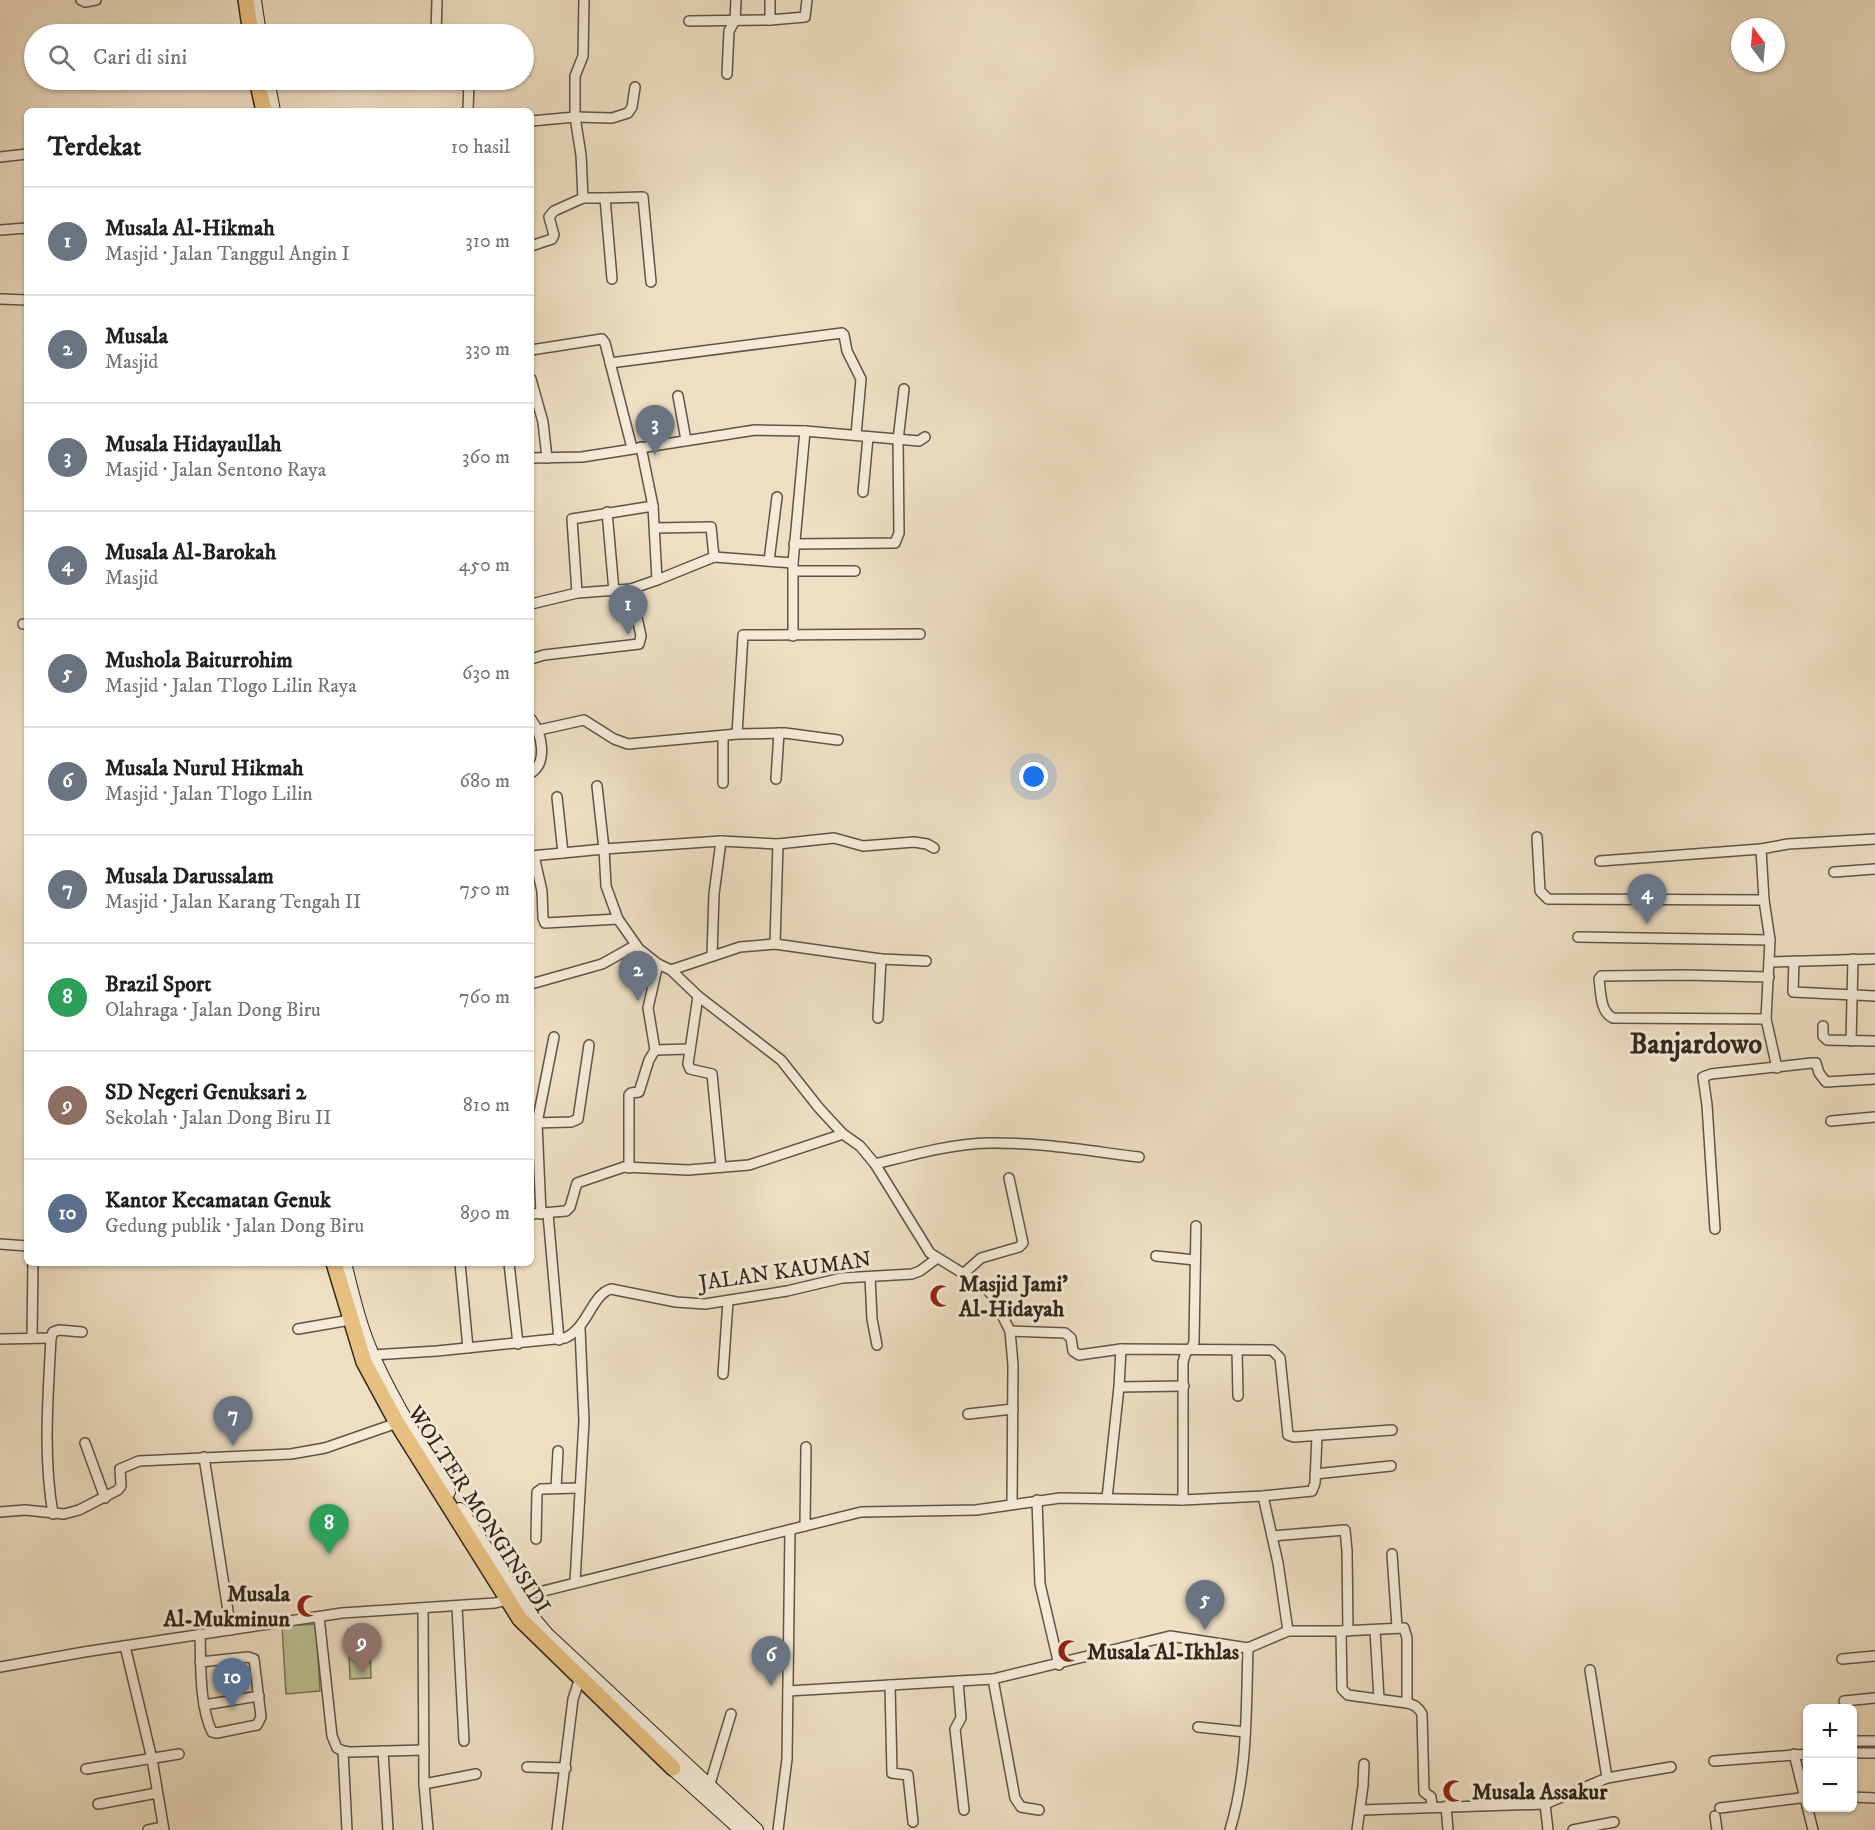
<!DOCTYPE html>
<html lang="id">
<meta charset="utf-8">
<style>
:root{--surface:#fff;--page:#f2f2f2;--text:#222;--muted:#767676;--line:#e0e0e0;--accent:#8f2418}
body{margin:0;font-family:"IM FELL DW Pica",serif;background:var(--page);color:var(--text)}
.controls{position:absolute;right:18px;bottom:18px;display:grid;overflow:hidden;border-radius:9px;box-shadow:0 2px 4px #0004}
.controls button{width:54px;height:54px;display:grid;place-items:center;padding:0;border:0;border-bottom:2px solid var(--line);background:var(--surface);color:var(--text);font:30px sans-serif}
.compass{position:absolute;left:1731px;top:18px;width:54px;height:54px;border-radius:50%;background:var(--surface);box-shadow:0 2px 4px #0004;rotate:344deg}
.you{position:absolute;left:1034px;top:777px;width:21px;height:21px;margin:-15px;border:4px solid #fff;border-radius:50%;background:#1a73e8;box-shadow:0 0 0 9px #1a73e833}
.badge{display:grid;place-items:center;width:39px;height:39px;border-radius:50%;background:var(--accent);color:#fff;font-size:20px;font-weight:700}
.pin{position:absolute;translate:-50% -50px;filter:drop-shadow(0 2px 3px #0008)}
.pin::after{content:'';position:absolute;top:32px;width:21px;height:18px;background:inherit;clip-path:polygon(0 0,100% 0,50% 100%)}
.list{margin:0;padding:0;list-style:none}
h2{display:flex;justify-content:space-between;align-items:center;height:78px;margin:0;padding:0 24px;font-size:26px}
h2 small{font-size:20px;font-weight:400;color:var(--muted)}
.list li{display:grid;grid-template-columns:39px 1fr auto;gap:18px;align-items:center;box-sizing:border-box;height:108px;padding:0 24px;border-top:2px solid var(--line)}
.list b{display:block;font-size:22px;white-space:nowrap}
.list p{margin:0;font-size:20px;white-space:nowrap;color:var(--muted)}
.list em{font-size:20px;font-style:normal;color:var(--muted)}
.icon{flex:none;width:33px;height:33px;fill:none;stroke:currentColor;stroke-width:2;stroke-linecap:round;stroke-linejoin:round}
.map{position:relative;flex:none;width:1875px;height:1830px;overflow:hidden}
.search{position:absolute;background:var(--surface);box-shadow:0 2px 4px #0004;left:24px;top:24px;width:510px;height:66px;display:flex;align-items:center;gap:15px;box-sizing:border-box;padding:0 21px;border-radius:33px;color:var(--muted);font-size:22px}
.panel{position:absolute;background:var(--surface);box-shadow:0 2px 4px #0004;left:24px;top:108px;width:510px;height:1158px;border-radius:9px}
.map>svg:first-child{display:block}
.green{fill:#bbc192;stroke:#767457;stroke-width:1.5}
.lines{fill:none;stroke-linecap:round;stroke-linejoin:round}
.street-casing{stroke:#605446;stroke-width:12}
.secondary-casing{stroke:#31261c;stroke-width:16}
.primary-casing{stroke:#31261c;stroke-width:18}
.street{stroke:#f4ead7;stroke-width:9}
.secondary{stroke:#f4ead7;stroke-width:14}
.primary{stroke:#e7bf81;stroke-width:15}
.labels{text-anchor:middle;stroke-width:6;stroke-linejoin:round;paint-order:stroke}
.street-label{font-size:22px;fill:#31261c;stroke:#f4ead7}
.poi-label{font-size:22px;font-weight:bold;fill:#31261c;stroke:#f4ead7;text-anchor:start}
.district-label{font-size:28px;font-weight:bold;fill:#31261c;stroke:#f4ead7}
</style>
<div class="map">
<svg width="1875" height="1830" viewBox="0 0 1875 1830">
<rect width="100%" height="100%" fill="#eedec2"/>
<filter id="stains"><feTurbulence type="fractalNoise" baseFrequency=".00333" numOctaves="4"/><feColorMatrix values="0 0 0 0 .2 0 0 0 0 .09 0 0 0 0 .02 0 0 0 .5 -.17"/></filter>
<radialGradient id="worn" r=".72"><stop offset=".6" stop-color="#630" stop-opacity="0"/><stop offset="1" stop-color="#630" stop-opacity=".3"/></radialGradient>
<!-- green -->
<g class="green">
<path d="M316,1624L320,1691L286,1694L282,1626Z"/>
<path d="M369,1628L371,1678L350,1679L348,1629Z"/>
</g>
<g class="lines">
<!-- street casing -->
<g class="street-casing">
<g id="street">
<path d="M81,0L85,2L96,0"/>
<path d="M770,20L805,17L807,0"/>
<path d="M689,21L770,20V0"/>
<path d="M473,31V34"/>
<path d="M436,34L437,0"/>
<path d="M727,74L729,31L735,20L736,0"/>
<path d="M468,111L469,80"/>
<path d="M531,121L575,117L612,118L628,113L632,107L635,87"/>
<path d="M0,157L27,154"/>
<path d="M583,198L581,155L575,117V76L583,56L584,0"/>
<path d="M605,198L643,197L651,282"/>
<path d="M0,230L27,228"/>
<path d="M531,246L552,239L554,235L549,217L554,211L583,198H605L612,279"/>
<path d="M0,299L27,300"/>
<path d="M531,350L602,339L605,343L632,448"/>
<path d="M610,363L842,333L844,335L847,351L861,379L856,435"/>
<path d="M531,379L543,422L547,458"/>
<path d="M678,396L686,440"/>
<path d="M641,447L653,506L657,580"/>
<path d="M531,458L582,457L755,430L805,431L919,441L925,437"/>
<path d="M863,492L868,437"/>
<path d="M607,512L614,591"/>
<path d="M794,544L895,543L899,533L898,440L904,389"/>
<path d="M714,557L793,563"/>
<path d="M769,561L777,497"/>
<path d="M793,571H855"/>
<path d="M577,593L572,519L653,506"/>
<path d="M531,604L577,593L631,589L657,580L714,557L711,527L655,528"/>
<path d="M23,624H27"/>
<path d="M793,636V563L805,431"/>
<path d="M531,659L544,655L639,644L641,636L631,589"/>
<path d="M531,719C542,734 548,762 531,773"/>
<path d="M539,730L584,720L614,739L628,744L737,734L785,733L838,740"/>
<path d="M737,734L743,635L920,634"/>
<path d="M723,736V783"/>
<path d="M776,779L779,733"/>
<path d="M597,786L604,849L606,886L618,919L639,949L658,964L671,970L698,996L781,1060L819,1108L843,1134L860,1146L875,1164L930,1253L985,1287L992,1295L1010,1331L1013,1365L1012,1504"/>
<path d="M557,797L563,853"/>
<path d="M1537,837L1540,891L1548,899L1764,900"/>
<path d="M1761,849L1764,900L1770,940L1766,1019L1777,1068"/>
<path d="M531,856L604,849L721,841L778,844L834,838L863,846L914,842L927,844L934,848"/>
<path d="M534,856L542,891L543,918L545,923L618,919"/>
<path d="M1600,861L1761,849L1788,844L1875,839"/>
<path d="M1834,872L1875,869"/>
<path d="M1578,937L1770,940"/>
<path d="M775,944L778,844"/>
<path d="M712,955L714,894L721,841"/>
<path d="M1794,961L1793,992L1875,996"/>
<path d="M1769,962L1875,959"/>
<path d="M671,970L740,947L775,944L881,959L926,961"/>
<path d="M531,984L602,964L636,945"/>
<path d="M698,996L688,1064L690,1069L712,1074L721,1167"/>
<path d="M878,1018L881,959"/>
<path d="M1766,1019L1613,1018C1600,1012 1601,993 1599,979L1601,976L1685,975L1769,977"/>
<path d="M1823,1026V1036L1827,1040L1875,1041"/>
<path d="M1851,1041L1853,959"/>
<path d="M655,1050L690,1049"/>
<path d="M1831,1121L1875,1117"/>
<path d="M533,1123L571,1122L578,1119L589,1045"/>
<path d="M875,1164C912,1155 950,1144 988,1143C1039,1142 1089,1151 1139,1157"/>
<path d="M629,1168V1095L631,1093L639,1092L649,1060L655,1050L648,1008L658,964"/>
<path d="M531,1214L566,1211L570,1207L577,1183L624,1167L688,1170L749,1165L843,1134"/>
<path d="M541,1214L537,1123L554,1037"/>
<path d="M548,1214L559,1340"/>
<path d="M1715,1229L1707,1105L1703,1077L1711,1074L1812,1063H1816L1819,1073L1826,1082L1875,1079"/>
<path d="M0,1244L27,1246"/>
<path d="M1156,1256L1195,1260"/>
<path d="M460,1263L468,1348"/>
<path d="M509,1263L518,1344"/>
<path d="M963,1274L981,1258L1019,1247L1023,1243L1009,1178"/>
<path d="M870,1277L872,1319L877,1345"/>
<path d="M298,1329L350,1320"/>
<path d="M1010,1331L1065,1333L1071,1338L1073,1351L1079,1355L1121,1349L1272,1350L1280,1358L1288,1435L1294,1437L1392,1430"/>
<path d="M32,1338L33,1263"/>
<path d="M0,1339L51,1338"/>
<path d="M1237,1350L1238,1396"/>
<path d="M372,1355L437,1351L565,1338C588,1328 592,1294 611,1289L676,1302L705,1304L787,1291L842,1278L912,1274L920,1271L936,1259"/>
<path d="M723,1374L728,1301"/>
<path d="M1119,1387L1184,1386"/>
<path d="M968,1414L1013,1409"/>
<path d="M85,1443L105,1498"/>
<path d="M204,1457L231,1630"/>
<path d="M1315,1474L1391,1466"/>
<path d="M556,1488L558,1451"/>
<path d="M1263,1496L1278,1563L1288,1631"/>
<path d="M1107,1498L1119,1387L1121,1349"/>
<path d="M1037,1500L1040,1584L1059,1665"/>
<path d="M1183,1500V1362L1186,1352L1191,1349L1194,1342L1196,1226"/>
<path d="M0,1512L25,1510L64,1514L79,1510L118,1490L121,1486L120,1469L139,1461L291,1454L325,1448L397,1423"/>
<path d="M53,1514C43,1456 48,1397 51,1338L53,1332L59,1330L82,1332"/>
<path d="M805,1526L806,1447"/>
<path d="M1272,1536L1345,1530L1347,1551L1348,1631"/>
<path d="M536,1539L537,1492L541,1489L579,1488"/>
<path d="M1392,1554L1397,1627"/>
<path d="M575,1582L584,1421L580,1329"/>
<path d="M457,1607L464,1741"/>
<path d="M423,1608L424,1784L428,1830"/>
<path d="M319,1617L332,1736L337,1748L343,1751L350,1752L424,1750"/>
<path d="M1375,1630L1379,1699"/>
<path d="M1341,1631L1342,1689L1348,1695L1407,1703C1415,1705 1418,1707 1422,1714L1424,1792L1431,1797L1432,1806"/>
<path d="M200,1634C201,1663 199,1705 212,1732L217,1733L257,1725L261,1717L254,1659L248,1657L200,1662"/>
<path d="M125,1646L152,1759L164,1830"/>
<path d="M1248,1648L1288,1631H1341L1404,1628L1407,1638V1703"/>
<path d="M1842,1659L1875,1656"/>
<path d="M0,1667L84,1652L342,1613L495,1603L861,1512L976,1510L1060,1498L1183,1500L1263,1496L1312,1491L1315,1483L1317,1435"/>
<path d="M1590,1670L1607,1778"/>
<path d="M993,1679L1015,1798L1021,1807L1039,1810"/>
<path d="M958,1681L961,1718L955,1729L964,1810"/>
<path d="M890,1685L892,1773L908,1775L913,1822"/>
<path d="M788,1691L993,1679L1170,1636L1248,1648"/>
<path d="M1844,1701L1875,1698"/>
<path d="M204,1705L259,1696"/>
<path d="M1198,1727L1245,1732"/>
<path d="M1852,1741H1875"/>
<path d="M343,1751L347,1830"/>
<path d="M383,1751L388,1830"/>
<path d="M1852,1753H1875"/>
<path d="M1794,1754L1813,1830"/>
<path d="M1714,1761L1808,1754"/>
<path d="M527,1767L566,1768"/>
<path d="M86,1769L179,1754"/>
<path d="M424,1784L476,1774"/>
<path d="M709,1787L731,1714"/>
<path d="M1852,1797L1875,1798"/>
<path d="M98,1804L157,1793"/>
<path d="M1545,1804L1548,1830"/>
<path d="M1446,1806L1448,1830"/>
<path d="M1720,1808L1808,1797"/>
<path d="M1361,1810L1545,1804L1607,1778L1671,1767"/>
<path d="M1715,1816L1717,1830"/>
<path d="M148,1830L163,1827"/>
<path d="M557,1830L573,1699L580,1678"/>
<path d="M778,1830L787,1759L790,1530"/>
<path d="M1230,1830C1248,1771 1246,1709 1248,1648"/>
<path d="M1357,1830L1363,1786L1364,1764"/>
<path d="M1573,1830L1614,1822"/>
</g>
</g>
<!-- secondary casing -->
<g class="secondary-casing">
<g id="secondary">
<path d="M254,0L259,34"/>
<path d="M267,80L273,111"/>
<path d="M344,1263C352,1294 359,1326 372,1355C393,1403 422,1447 448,1492"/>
<path d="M460,1510L530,1615L546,1634L756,1830"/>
<path d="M673,1768L742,1830"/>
</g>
</g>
<!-- primary casing -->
<g class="primary-casing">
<g id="primary">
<path d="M246,0L251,34"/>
<path d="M257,80L264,111"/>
<path d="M334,1263L364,1362L397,1423L520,1619L673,1768"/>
</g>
</g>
<!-- street -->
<use href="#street" class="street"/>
<!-- secondary -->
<use href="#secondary" class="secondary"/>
<!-- primary -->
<use href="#primary" class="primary"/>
</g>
<!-- icons -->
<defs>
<g id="mosque-bare" transform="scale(1.8)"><path d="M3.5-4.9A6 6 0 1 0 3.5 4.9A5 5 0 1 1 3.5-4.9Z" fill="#8f2418" stroke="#f4ead7" stroke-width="2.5" paint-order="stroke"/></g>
</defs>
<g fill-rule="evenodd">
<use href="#mosque-bare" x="941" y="1296"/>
<use href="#mosque-bare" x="308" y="1606"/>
<use href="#mosque-bare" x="1069" y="1651"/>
<use href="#mosque-bare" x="1454" y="1791"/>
</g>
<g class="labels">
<!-- street labels -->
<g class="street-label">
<text transform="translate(785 1270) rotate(-8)" y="8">JALAN KAUMAN</text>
<text transform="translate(480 1509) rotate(57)" y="8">WOLTER MONGINSIDI</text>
</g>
<!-- poi labels -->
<g class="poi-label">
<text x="959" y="1291">Masjid Jami'<tspan x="959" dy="25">Al-Hidayah</tspan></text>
<text x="290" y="1601" text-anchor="end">Musala<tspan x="290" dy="25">Al-Mukminun</tspan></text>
<text x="1087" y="1659">Musala Al-Ikhlas</text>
<text x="1472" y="1799">Musala Assakur</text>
</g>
<!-- district labels -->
<g class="district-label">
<text x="1696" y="1053">Banjardowo</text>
</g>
</g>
<rect width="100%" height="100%" filter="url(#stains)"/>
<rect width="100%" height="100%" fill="url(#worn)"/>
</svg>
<div class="controls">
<button>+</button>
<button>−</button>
</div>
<svg class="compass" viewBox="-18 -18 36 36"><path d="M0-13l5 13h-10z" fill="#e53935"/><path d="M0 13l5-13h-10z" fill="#767676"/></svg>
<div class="you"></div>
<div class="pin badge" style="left:628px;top:635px;background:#6b7280">1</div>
<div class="pin badge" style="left:638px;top:1001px;background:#6b7280">2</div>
<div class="pin badge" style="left:655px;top:455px;background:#6b7280">3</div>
<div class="pin badge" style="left:1647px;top:924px;background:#6b7280">4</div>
<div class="pin badge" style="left:1205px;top:1630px;background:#6b7280">5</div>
<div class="pin badge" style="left:771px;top:1686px;background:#6b7280">6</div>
<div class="pin badge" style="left:233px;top:1446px;background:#6b7280">7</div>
<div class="pin badge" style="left:329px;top:1554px;background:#2e9e5b">8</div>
<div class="pin badge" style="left:362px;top:1673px;background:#8d6e63">9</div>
<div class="pin badge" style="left:232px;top:1708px;background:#5c6f8a">10</div>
<div class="search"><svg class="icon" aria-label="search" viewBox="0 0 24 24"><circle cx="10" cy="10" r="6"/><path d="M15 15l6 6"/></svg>Cari di sini</div>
<section class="panel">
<h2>Terdekat<small>10 hasil</small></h2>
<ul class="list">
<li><span class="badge" style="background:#6b7280">1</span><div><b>Musala Al-Hikmah</b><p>Masjid · Jalan Tanggul Angin I</p></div><em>310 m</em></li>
<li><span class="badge" style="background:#6b7280">2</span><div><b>Musala</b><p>Masjid</p></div><em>330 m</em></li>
<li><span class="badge" style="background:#6b7280">3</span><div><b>Musala Hidayaullah</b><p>Masjid · Jalan Sentono Raya</p></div><em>360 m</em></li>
<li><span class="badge" style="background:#6b7280">4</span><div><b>Musala Al-Barokah</b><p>Masjid</p></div><em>450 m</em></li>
<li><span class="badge" style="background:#6b7280">5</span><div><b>Mushola Baiturrohim</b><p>Masjid · Jalan Tlogo Lilin Raya</p></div><em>630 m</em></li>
<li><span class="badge" style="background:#6b7280">6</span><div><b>Musala Nurul Hikmah</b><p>Masjid · Jalan Tlogo Lilin</p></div><em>680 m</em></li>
<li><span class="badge" style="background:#6b7280">7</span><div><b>Musala Darussalam</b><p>Masjid · Jalan Karang Tengah II</p></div><em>750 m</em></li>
<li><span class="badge" style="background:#2e9e5b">8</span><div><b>Brazil Sport</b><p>Olahraga · Jalan Dong Biru</p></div><em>760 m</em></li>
<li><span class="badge" style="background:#8d6e63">9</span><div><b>SD Negeri Genuksari 2</b><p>Sekolah · Jalan Dong Biru II</p></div><em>810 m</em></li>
<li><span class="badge" style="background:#5c6f8a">10</span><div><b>Kantor Kecamatan Genuk</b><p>Gedung publik · Jalan Dong Biru</p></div><em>890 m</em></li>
</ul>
</section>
</div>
